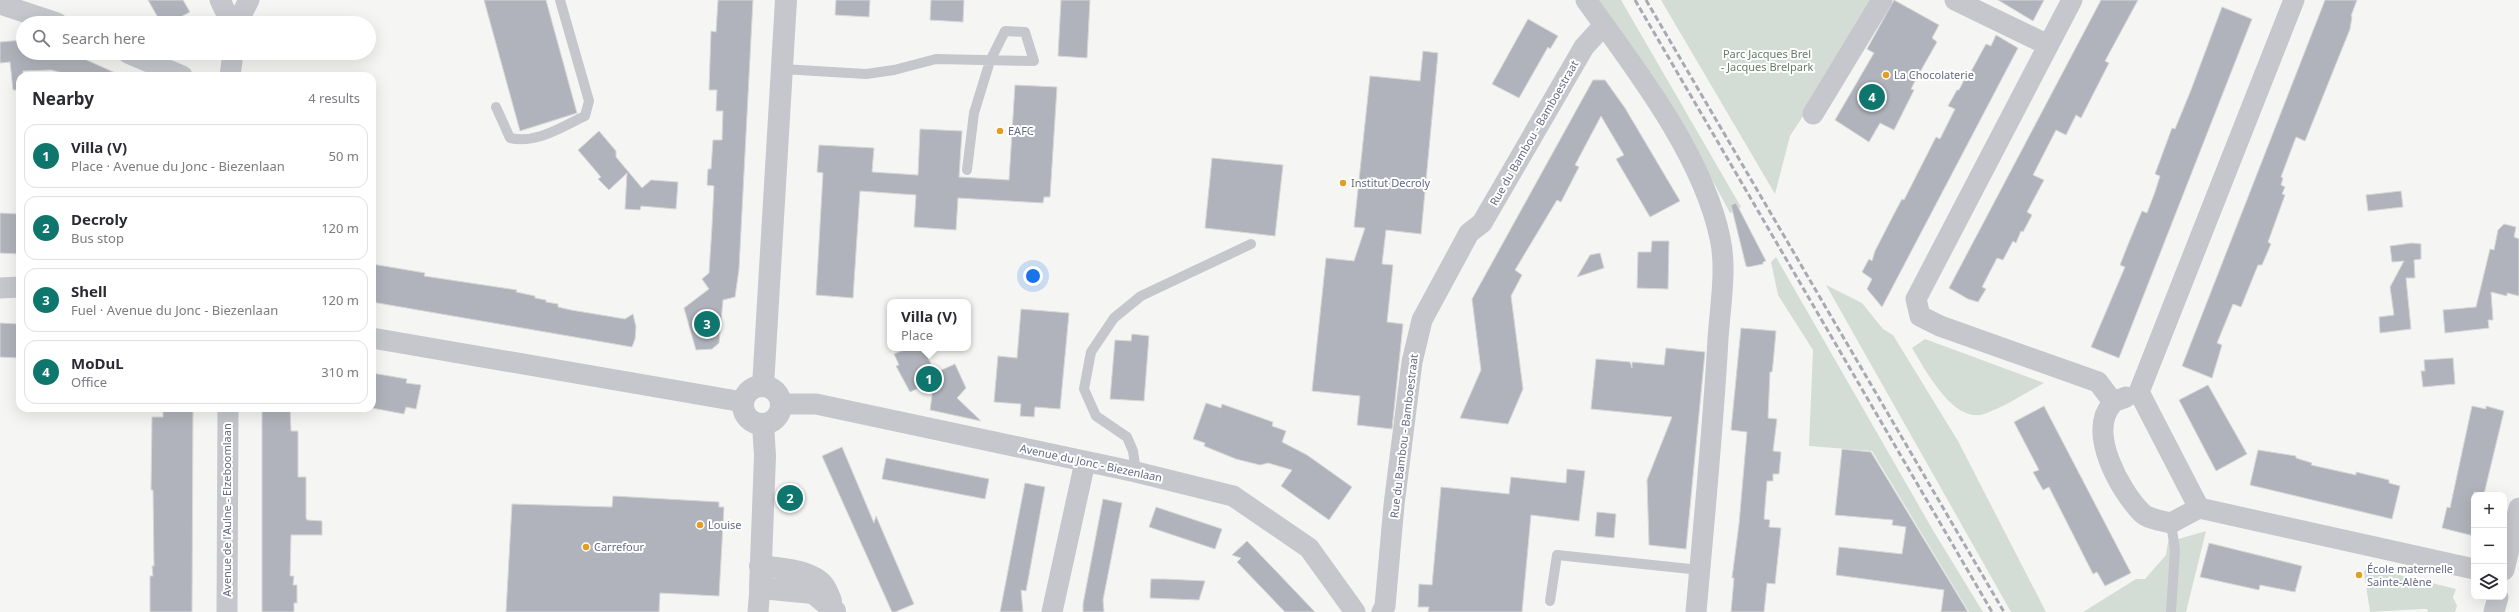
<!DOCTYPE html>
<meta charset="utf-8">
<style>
:root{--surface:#fff;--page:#f2f2f3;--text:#2b2b33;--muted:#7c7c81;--line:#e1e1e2;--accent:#0f766e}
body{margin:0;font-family:"Noto Sans",sans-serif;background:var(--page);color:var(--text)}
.controls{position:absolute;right:12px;bottom:12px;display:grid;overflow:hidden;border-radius:8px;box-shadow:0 4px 16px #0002}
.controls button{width:36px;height:36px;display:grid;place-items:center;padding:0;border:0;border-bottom:1px solid var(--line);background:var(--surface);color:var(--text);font:20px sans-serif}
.you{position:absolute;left:1033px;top:276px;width:14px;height:14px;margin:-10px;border:3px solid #fff;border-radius:50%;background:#1a73e8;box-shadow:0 0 0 6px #1a73e833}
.badge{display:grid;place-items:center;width:26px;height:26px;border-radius:50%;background:var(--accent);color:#fff;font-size:13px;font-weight:700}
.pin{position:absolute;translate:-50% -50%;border:2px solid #fff;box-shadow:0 1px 4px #0006}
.popup{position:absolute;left:887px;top:299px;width:84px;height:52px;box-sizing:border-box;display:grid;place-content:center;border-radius:8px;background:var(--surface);filter:drop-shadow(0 1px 3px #0005);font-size:13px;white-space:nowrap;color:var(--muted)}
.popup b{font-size:15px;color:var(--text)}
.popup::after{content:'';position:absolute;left:50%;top:100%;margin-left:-8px;border:8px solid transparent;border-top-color:var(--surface)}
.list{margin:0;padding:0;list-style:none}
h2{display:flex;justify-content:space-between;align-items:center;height:52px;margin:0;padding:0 16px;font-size:17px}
h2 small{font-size:13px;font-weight:400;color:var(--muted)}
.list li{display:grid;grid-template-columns:26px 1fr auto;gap:12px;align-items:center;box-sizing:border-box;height:64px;margin:0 8px 8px;padding:0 8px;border:1px solid var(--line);border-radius:12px}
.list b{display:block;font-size:15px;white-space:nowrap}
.list p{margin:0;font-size:13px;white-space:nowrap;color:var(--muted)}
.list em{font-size:13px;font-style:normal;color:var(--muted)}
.icon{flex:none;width:22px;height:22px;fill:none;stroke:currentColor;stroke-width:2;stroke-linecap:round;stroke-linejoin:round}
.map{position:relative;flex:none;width:2519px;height:612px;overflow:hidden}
.search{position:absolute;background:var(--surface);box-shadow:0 4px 16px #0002;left:16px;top:16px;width:360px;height:44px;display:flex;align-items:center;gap:10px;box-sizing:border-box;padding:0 14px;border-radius:22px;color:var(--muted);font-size:15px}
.panel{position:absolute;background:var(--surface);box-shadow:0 4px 16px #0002;left:16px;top:72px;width:360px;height:340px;border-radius:12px}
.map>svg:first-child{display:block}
.green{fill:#d4ddd5}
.building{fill:#b1b3bc;stroke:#d7d8d5}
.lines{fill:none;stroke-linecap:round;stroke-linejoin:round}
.service{stroke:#c6c7cc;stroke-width:10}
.minor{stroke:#c6c7cc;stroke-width:21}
.tertiary{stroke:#c6c7cc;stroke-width:22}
.rail{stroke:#a8a9b2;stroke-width:3;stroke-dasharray:6 3;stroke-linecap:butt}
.poi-dot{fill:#e49d24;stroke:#fff;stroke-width:1.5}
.labels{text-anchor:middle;stroke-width:4;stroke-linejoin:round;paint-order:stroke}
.park-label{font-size:11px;fill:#647b68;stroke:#fff}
.poi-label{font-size:11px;fill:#656a84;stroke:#fff;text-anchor:start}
.street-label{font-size:11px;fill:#656a84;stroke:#fff}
</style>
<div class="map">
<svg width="2519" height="612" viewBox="0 0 2519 612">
<rect width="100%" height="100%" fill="#f5f6f3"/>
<!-- green -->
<g class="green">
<path d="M1597,0H1621L1741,207L1730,213C1691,138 1646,68 1597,0Z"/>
<path d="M1661,0H1878L1790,136L1775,194Z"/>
<path d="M1776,257L1934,532L1983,612H1969L1872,451L1809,446L1813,350L1778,295L1771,262Z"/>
<path d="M1826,285L1862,303L1883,329L1893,335L1958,441L2046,612H2011Z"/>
<path d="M1925,339L2044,383C2025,393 2005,407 1984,414C1953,424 1925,369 1912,348Z"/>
<path d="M2206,531L2186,612H2083L2136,579H2145L2166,555L2168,542Z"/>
<path d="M2367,567L2456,589L2453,597L2457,606L2455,612H2428L2427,609H2422L2370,612L2364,572Z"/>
</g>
<!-- building -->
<g class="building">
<path d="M148,0H183L190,12L169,23H161Z"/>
<path d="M484,0H546L577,113L520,131Z"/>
<path d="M718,0H753L739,269L735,297L723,300L719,343L712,349L696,350L684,308L709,289L702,279L709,273L712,226L714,186L707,185L708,169H711L713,140H722L723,111H716L717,90H709L711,31L716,32Z"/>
<path d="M836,0H870L869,17L835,15Z"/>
<path d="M931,0H964L963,22L930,20Z"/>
<path d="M1061,0H1090L1087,58L1058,56Z"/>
<path d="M1894,0L1939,25L1932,38L1937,42L1916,79L1911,89L1914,90L1894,130L1880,123L1869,142L1835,120L1874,53L1867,49Z"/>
<path d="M1998,0H2044L2033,21Z"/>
<path d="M2101,0H2138L2105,61L2109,63L2081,118L2076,115L2066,135L2056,130L2033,175L2044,180L2027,212L2032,215L2023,232L2021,231L2016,243L2013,241L2003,260L1997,258L1982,287L1986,289L1978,302L1968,299L1949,288Z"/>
<path d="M2325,0H2357L2351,16L2352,17L2350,29L2305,141L2296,137L2281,177L2283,178L2281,185L2285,187L2282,194L2285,195L2268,242L2271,244L2262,265H2258L2241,307L2233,304L2217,343L2222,345L2212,378L2182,366Z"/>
<path d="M2222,7L2252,19L2119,358L2091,347L2125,267L2120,265L2127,247L2142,211L2147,213L2155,192L2160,176L2155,174L2172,128L2175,129L2191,90Z"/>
<path d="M1528,19L1558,36L1550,49L1548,47L1519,98L1492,84Z"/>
<path d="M1996,35L2018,48L1882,307L1867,289L1872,279L1862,272L1869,259L1872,261L1875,251L1894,214L1902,199L1904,200L1936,137L1940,139L1955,109L1948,106L1957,90H1959L1966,76L1968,77L1986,44L1991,46Z"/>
<path d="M23,40V53H71L122,76H74L51,70L23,71V76H20V90H13L10,62L0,63V42Z"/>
<path d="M1423,51L1438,53L1421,234L1386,230L1382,264L1393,265L1387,322L1403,324L1392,429L1357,425L1360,396L1312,391L1326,258L1354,261L1365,228L1354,227L1370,76L1420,81Z"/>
<path d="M1593,80H1605L1625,108L1680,201L1650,217L1616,159L1624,155L1601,116L1575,165L1579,167L1561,202L1557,200L1515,270L1522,275L1511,296L1523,389L1508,424L1460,418L1481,370L1472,299Z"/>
<path d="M1015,85L1057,87L1050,197H1044L1043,203L958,198L956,230L914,227L916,195L860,191L853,298L816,295L823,173L817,172L819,145L874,148L872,172L918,175L920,129L962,131L959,177L1009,180Z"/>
<path d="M599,131L616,151V157L642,188L651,180L678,182L676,209L641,206L640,210L625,209L627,173L609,190L598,179L601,177L578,150Z"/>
<path d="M1212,158L1283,165L1275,236L1205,228Z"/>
<path d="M2401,191L2403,207L2368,211L2366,195Z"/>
<path d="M1736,203L1766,261L1763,262V264L1748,267L1746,266L1731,205Z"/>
<path d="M0,213L20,214V254L0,253Z"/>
<path d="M2504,224L2516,227L2514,237L2519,239V296L2507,293V296L2491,292L2493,320H2488L2489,328L2445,333L2443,310L2476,307L2490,249L2494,250L2498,230Z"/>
<path d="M1652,241H1669L1668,289L1637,288L1638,252H1651Z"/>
<path d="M2412,243L2421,244V259L2414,260L2415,278H2406L2411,329L2380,333L2379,317L2394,315L2390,287L2404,261L2392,262L2390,246Z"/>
<path d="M1600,253L1604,268L1577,277L1590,255Z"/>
<path d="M372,264L425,273L424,276L517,290L516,292L535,296V298L546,300V302L558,304V307L571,310L625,319L633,314L636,327L635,339L632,347L372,302Z"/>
<path d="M1021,309L1069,313L1060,409L1035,407L1034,417L1020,416L1021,404L994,402L998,356L1017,358Z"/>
<path d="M0,323L20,324V358L0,357Z"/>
<path d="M1741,328L1776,331L1773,364L1772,372H1770L1768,418L1777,419L1773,451L1781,452L1779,474H1773V481H1767L1764,519L1770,520L1769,527L1781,528L1775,584L1767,583L1764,612H1731L1734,578H1732L1739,524L1747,432L1731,430Z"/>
<path d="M1132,334L1149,336L1144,401L1110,399L1115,340L1131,341Z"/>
<path d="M909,348H924L935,373L955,364L966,388L957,398L981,421L930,410L934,381L910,392L896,366L899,365L894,354Z"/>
<path d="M1666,348L1705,352L1686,549L1649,545L1647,480L1672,417L1591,409L1596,359L1630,362L1632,368V362L1664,365Z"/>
<path d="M2453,358L2455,384L2423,387L2421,371H2425L2424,360Z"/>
<path d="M372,373L407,379L406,383L421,385L416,409L406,407L404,414L372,408Z"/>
<path d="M2208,385L2247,454L2216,471L2179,400Z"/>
<path d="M1206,403L1221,408L1222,404L1273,422L1272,426L1286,431L1282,442L1307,455L1352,487L1329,520L1281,486L1292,470L1268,463L1260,465L1236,459L1204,446L1205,443L1193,439Z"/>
<path d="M2044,406L2131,573L2105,586L2097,572L2093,574L2049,487L2043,490L2033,472L2039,470L2014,422Z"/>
<path d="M2472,406L2486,409V406L2504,411L2484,494L2474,492V536L2442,528L2447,507L2450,508Z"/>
<path d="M163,408H193L192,612H150V576H153L152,566H154L153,490H151L152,417H163Z"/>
<path d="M262,408H290L291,431H298V477H306V518L307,520L322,521V535H291L290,576H294L293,585H297V603H294V612H262Z"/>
<path d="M842,447L874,523L876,516L914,604L895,612H892L822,456Z"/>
<path d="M1842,449L1871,452L1968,612H1941L1944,590L1836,575L1839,547L1902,554L1906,527L1892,525L1893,520L1835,515Z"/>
<path d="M2258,450L2296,456V458L2312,463L2311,465L2356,475V472L2389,480V483L2400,486L2392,519L2250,485Z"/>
<path d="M886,458L989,479L985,499L882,479Z"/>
<path d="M1567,469L1585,471L1579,521L1531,515L1522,612H1428L1429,607H1418L1419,584L1432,585L1441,487L1509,494L1511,477L1566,483Z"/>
<path d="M1025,483L1045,487L1026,591L1021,590L1023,612H1000Z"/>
<path d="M613,496L719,502V507H724L719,596L660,593L659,612H506L512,504L612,507Z"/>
<path d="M1103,499L1122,503L1103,600L1104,612H1083V604Z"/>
<path d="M1156,507L1222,529L1215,549L1149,527Z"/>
<path d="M1597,512L1616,514L1614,538L1595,536Z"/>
<path d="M1247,541L1274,569L1315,612H1285L1237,562L1241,558L1232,555Z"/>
<path d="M2209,543L2302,566L2295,592L2260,585L2259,590L2200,577Z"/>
<path d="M1151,579H1165L1205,581L1199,600L1150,598Z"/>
</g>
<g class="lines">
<!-- service -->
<g class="service">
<path d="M782,69L866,74L894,70L936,59L1034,61L1025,32L1005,31L990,61L974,113L967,170"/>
<path d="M496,107L510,138C537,144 561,127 585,116L589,101L560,0"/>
<path d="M1136,472L1133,451L1127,437L1096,416L1084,389L1091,352L1114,318L1141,296L1251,244"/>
<path d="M2171,523L2175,550L2171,612"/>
<path d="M1550,601L1557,555L1700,570"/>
</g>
<!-- minor -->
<g class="minor">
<path d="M220,0L231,23"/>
<path d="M1586,0C1635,68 1703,155 1720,238C1727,269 1720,307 1718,339C1713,430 1704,521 1696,612"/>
<path d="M1955,0L2048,45"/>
<path d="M2072,0L1916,299L1920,316L1940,326L2098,382L2113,402"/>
<path d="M0,4L57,23"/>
<path d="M237,23L249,0"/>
<path d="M128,53L182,76"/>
<path d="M230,76L233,53"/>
<path d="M1813,114L1882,0"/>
<path d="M0,288L20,287"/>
<path d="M372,338L743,402"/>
<path d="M2126,397C2122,399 2115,400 2112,404C2087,432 2120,491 2142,513C2148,519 2163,521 2171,523L2199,508L2474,569"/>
<path d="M781,404H816L1136,472L1233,496L1309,548L1355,612"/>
<path d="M2199,508L2139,392L2294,0"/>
<path d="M2504,570L2519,508"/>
<path d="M227,612L228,408"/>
<path d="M758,612L760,588"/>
<path d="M1052,612L1085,462"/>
<path d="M1382,612L1385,606L1394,505L1412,362L1422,320L1469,233L1482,223L1584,47L1604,25"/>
<path d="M2494,612L2498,597"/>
</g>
<!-- tertiary -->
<g class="tertiary">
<path d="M763,386L786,0"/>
<circle cx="762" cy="405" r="19"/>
<path d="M763,424L765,456L760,588L813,593L835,611"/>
<path d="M760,566C778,568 813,570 824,586C827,590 829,596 831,601"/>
</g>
<!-- rail -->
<g class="rail">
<path d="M1635,0L1992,612"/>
<path d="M1646,0L2004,612"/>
</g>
</g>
<!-- markers -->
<g class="poi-dot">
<circle cx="1886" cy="75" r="4"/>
<circle cx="1000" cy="131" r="4"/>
<circle cx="1343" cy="183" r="4"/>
<circle cx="700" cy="525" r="4"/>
<circle cx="586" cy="547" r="4"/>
<circle cx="2359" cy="575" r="4"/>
</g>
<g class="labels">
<!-- park labels -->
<g class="park-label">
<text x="1767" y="58">Parc Jacques Brel<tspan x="1767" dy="13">- Jacques Brelpark</tspan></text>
</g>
<!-- poi labels -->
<g class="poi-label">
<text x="1894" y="79">La Chocolaterie</text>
<text x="1008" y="135">EAFC</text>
<text x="1351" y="187">Institut Decroly</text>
<text x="708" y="529">Louise</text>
<text x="594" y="551">Carrefour</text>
<text x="2367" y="573">École maternelle<tspan x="2367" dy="13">Sainte-Alène</tspan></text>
</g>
<!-- street labels -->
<g class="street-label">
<text transform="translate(1534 133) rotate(-60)" y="4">Rue du Bambou - Bamboestraat</text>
<text transform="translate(1404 436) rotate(-83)" y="4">Rue du Bambou - Bamboestraat</text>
<text transform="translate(1091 463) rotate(12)" y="4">Avenue du Jonc - Biezenlaan</text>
<text transform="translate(227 510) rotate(-90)" y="4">Avenue de l'Aulne - Elzeboomlaan</text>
</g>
</g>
</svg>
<div class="controls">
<button>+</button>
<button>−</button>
<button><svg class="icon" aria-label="layers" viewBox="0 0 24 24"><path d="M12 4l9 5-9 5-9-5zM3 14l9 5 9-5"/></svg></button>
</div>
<div class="you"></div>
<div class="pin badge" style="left:929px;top:379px">1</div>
<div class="popup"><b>Villa (V)</b>Place</div>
<div class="pin badge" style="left:790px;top:498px">2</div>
<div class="pin badge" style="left:707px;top:324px">3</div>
<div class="pin badge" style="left:1872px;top:97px">4</div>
<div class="search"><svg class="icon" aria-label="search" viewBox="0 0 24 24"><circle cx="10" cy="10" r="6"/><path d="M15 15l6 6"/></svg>Search here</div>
<section class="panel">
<h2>Nearby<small>4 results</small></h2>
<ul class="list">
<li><span class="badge">1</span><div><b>Villa (V)</b><p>Place · Avenue du Jonc - Biezenlaan</p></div><em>50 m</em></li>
<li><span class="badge">2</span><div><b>Decroly</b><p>Bus stop</p></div><em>120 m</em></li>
<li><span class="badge">3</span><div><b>Shell</b><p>Fuel · Avenue du Jonc - Biezenlaan</p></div><em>120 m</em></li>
<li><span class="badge">4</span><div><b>MoDuL</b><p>Office</p></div><em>310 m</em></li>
</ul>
</section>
</div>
